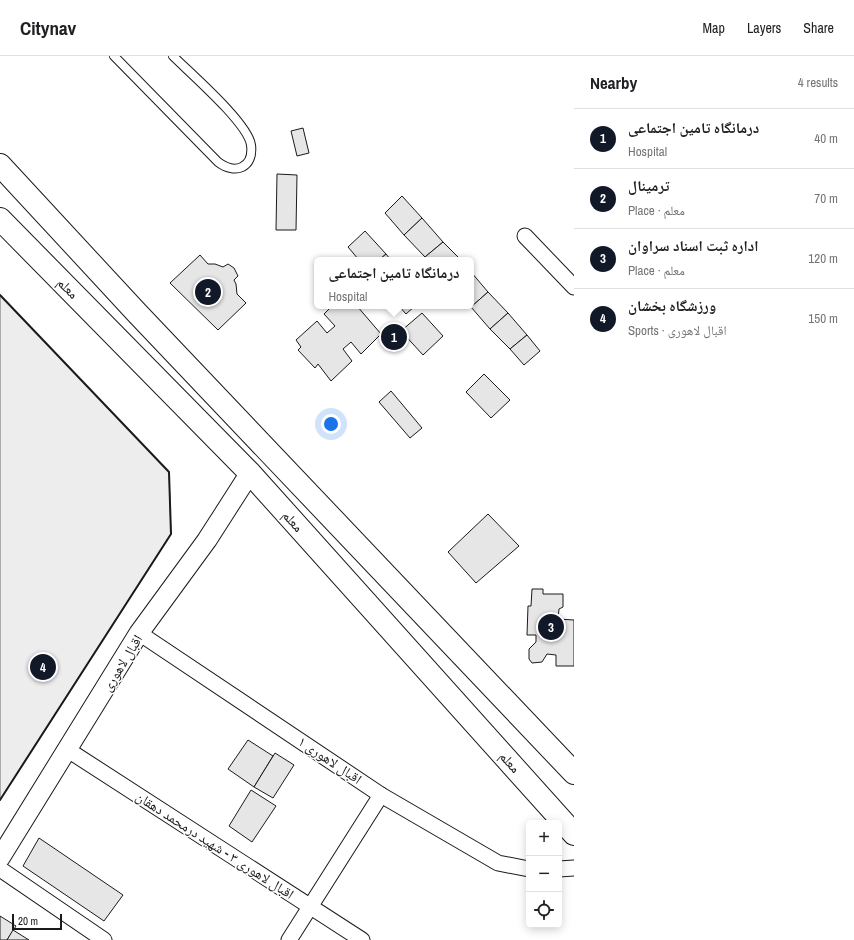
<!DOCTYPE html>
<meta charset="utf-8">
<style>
:root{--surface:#fff;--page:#f2f2f2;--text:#202124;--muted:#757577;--line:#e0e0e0;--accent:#111827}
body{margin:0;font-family:"Archivo Narrow","Noto Naskh Arabic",sans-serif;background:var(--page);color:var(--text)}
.controls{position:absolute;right:12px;bottom:12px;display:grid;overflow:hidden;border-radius:6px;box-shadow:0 2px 10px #0003}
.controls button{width:36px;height:36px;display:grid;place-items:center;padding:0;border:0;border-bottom:1px solid var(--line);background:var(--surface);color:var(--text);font:20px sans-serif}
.scale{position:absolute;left:12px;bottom:10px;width:50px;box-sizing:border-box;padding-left:4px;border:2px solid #1a1a1a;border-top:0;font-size:11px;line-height:14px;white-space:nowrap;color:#1a1a1a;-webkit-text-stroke:3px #fff;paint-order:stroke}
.you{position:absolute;left:331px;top:368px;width:14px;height:14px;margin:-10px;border:3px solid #fff;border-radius:50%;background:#1a73e8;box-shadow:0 0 0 6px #1a73e833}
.badge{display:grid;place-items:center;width:26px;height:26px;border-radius:50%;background:var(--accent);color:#fff;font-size:13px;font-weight:700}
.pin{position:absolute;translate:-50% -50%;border:2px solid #fff;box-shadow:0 1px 4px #0006}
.popup{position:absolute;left:314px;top:201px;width:160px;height:52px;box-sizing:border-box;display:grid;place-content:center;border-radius:6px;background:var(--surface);filter:drop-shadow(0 1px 3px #0005);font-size:13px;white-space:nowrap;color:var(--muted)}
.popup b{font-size:15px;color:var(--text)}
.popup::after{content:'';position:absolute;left:50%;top:100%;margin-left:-8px;border:8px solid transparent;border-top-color:var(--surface)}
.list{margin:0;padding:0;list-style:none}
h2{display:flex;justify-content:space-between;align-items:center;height:52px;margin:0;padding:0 16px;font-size:17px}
h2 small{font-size:13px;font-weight:400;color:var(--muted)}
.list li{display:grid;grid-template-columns:26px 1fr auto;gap:12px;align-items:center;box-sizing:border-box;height:60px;padding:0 16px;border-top:1px solid var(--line)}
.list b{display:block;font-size:15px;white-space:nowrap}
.list p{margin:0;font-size:13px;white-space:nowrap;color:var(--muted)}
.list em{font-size:13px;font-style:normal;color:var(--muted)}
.icon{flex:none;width:22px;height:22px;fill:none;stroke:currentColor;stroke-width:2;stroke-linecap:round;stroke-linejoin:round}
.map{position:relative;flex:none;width:574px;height:884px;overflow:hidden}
header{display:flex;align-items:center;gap:24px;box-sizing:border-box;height:56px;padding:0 20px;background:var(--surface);border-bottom:1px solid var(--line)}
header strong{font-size:19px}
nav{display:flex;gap:22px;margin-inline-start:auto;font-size:14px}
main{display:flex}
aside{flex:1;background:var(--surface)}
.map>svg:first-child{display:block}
.built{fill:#ededed;stroke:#6a6a6a}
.building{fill:#e6e6e6;stroke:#1a1a1a}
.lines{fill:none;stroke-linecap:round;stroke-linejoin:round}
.service-casing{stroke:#1a1a1a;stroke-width:10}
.minor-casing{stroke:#1a1a1a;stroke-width:17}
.tertiary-casing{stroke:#1a1a1a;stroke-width:21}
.primary-casing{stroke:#1a1a1a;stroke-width:24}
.service{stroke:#fff;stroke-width:8}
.minor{stroke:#fff;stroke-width:15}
.tertiary{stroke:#fff;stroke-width:19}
.primary{stroke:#fff;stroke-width:22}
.wall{stroke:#1a1a1a;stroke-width:2}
.labels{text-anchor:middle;stroke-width:3;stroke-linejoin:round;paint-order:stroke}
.street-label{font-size:14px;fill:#1a1a1a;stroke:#fff}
</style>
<header>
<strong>Citynav</strong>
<nav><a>Map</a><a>Layers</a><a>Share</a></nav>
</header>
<main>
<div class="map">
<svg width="574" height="884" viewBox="0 0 574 884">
<rect width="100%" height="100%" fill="#fff"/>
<!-- built -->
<path class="built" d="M0,239L169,416L171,478L0,744Z"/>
<!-- building -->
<g class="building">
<path d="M303,72L309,97L297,100L291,75Z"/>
<path d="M277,118L297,119L296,174H276Z"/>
<path d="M402,140L422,162L404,179L385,157Z"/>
<path d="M422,162L443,186L425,201L404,179Z"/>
<path d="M365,175L386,198L379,204H359L348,191Z"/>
<path d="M443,186L461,204H428L425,201Z"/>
<path d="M386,198L391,204H379Z"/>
<path d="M200,199L208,208H215L223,211L228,208L234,212L238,220L234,224L236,228L237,238L246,247L218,274L170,227Z"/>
<path d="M471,216L488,236L471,251Z"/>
<path d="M488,236L508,257L490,273L471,251Z"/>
<path d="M332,250H357L381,278L361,298L351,286L343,293L352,305L331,325L318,308L315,312L298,294L301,291L296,284L317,265L327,277L335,270L324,258Z"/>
<path d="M399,250H415L406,258Z"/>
<path d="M422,257L443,280L423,299L401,275Z"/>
<path d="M508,257L527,279L510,293L490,273Z"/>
<path d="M527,279L540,295L524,309L510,293Z"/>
<path d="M484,318L510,344L491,362L466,336Z"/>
<path d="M391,335L422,372L410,382L379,346Z"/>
<path d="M488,458L519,490L476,527L448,496Z"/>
<path d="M532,533H543V538H563V551L559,553L558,563L574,564V610H556V599L547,598L542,606L532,607L529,603V593L536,586V579H527L528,550H531Z"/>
<path d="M248,684L273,700L254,731L228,713Z"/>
<path d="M275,697L294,709L273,742L254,731Z"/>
<path d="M251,734L276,750L252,786L229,770Z"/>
<path d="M39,782L123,839L104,865L23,810Z"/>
<path d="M0,860L16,870L7,884H0Z"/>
<path d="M13,874L29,884H7Z"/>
</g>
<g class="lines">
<!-- service casing -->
<g class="service-casing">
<path id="service" d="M114,0L218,106C235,119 254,112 251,89C248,67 190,17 173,0"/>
</g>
<!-- minor casing -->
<g class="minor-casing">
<g id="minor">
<path d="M525,180L574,231"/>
<path d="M139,577L381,739L498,807L529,813"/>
<path d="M68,694L362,884"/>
<path d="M0,813L104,884"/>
<path d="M559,813L574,812"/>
<path d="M289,884L381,739"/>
</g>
</g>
<!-- tertiary casing -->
<g class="tertiary-casing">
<path id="tertiary" d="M0,802L139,577L207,484L250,417"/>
</g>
<!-- primary casing -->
<g class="primary-casing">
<g id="primary">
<path d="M0,109L137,257L574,717"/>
<path d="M0,163L250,417L574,778"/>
</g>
</g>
<!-- service -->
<use href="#service" class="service"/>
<!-- minor -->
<use href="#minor" class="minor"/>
<!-- tertiary -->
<use href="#tertiary" class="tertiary"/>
<!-- primary -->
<use href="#primary" class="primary"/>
<!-- wall -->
<path class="wall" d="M0,239L169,416L171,478L0,744"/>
</g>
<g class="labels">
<!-- street labels -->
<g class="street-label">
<text transform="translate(68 232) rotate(45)" y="5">معلم</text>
<text transform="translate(293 465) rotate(48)" y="5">معلم</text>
<text transform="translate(122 607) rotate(-58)" y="5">اقبال لاهوری</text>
<text transform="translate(330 704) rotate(34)" y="5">اقبال لاهوری ۱</text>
<text transform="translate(510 706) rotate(48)" y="5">معلم</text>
<text transform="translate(215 789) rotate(33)" y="5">اقبال لاهوری ۳ - شهید درمحمد دهقان</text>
</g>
</g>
</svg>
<div class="controls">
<button>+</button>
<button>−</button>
<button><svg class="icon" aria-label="locate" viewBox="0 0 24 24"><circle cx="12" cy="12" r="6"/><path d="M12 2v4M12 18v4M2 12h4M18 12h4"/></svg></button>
</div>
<div class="scale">20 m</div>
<div class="you"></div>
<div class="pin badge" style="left:394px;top:281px">1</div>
<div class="popup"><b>درمانگاه تامین اجتماعی</b>Hospital</div>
<div class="pin badge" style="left:208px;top:236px">2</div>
<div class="pin badge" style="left:551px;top:571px">3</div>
<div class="pin badge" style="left:43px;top:611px">4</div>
</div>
<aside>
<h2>Nearby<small>4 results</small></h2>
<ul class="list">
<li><span class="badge">1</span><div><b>درمانگاه تامین اجتماعی</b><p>Hospital</p></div><em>40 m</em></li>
<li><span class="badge">2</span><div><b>ترمینال</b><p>Place · معلم</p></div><em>70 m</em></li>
<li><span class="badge">3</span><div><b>اداره ثبت اسناد سراوان</b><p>Place · معلم</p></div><em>120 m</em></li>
<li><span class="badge">4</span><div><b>ورزشگاه بخشان</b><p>Sports · اقبال لاهوری</p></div><em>150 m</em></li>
</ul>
</aside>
</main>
